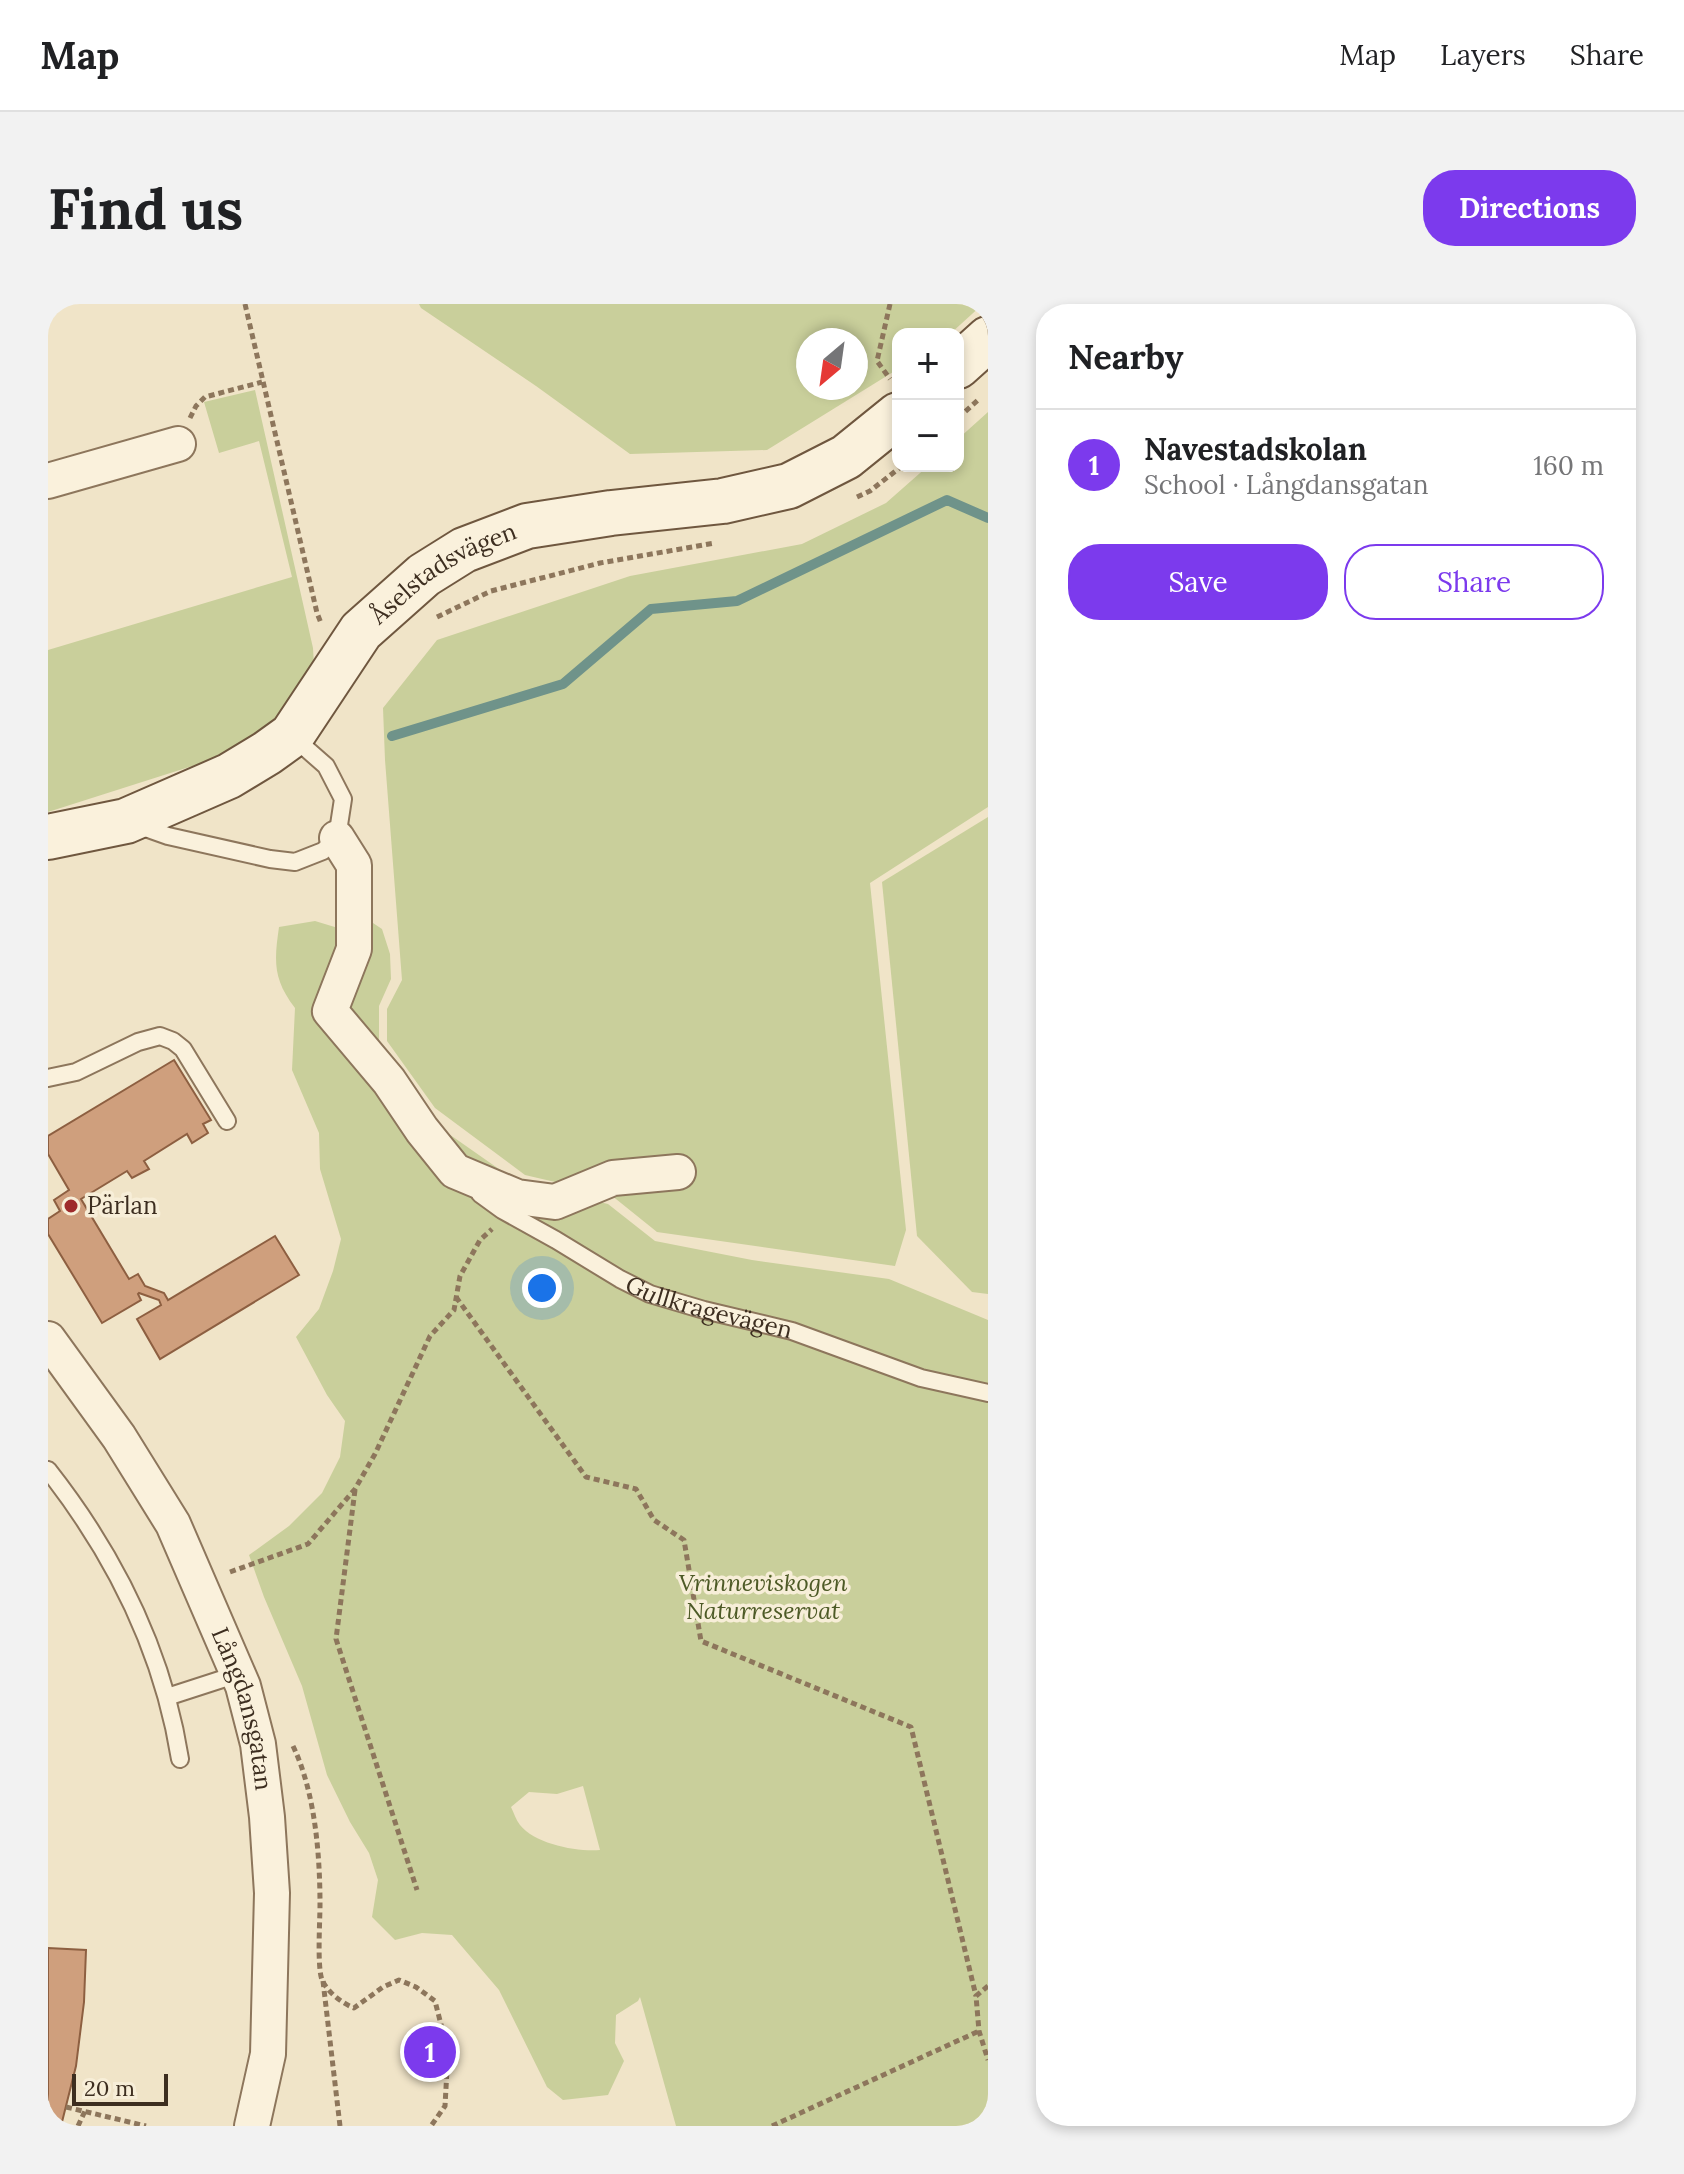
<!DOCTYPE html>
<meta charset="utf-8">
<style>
:root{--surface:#fff;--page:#f2f2f2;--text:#202124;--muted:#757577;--line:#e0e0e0;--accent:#7c3aed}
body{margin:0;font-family:Lora,serif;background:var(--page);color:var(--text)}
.controls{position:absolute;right:24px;top:24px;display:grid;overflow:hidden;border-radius:16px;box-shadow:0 4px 12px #0003}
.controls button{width:72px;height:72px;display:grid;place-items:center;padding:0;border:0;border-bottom:2px solid var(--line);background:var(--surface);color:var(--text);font:40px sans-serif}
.compass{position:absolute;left:748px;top:24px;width:72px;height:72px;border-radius:50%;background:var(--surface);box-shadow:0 4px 12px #0003;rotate:209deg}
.scale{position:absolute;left:24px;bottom:20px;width:96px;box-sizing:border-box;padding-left:8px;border:4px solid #3d2e20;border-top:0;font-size:22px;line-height:28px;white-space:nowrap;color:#3d2e20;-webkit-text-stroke:6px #f7eed8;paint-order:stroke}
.you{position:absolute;left:494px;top:984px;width:28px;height:28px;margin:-20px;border:6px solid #fff;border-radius:50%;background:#1a73e8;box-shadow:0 0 0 12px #1a73e833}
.badge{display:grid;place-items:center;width:52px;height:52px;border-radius:50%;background:var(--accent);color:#fff;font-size:26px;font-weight:700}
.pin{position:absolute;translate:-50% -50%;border:4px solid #fff;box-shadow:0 2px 8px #0006}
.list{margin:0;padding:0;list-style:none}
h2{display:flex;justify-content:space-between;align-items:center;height:104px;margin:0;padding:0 32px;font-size:34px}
h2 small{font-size:26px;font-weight:400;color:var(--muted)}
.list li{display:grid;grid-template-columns:52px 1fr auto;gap:24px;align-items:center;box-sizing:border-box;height:112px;padding:0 32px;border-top:2px solid var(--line)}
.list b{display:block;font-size:30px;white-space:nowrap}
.list p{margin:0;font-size:26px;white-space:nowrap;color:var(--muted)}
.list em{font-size:26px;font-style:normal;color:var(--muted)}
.actions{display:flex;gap:16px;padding:24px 32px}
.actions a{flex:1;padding:18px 0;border:2px solid var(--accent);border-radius:32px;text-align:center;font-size:28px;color:var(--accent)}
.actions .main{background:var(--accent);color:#fff}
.map{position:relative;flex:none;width:940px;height:1822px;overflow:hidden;border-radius:32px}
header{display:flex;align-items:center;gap:48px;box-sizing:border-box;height:112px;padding:0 40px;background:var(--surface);border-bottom:2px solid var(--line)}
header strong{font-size:38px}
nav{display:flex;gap:44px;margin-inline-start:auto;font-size:28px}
.intro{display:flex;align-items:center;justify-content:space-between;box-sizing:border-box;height:192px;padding:0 48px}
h1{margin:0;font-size:56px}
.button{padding:20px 36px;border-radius:32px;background:var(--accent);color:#fff;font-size:28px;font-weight:700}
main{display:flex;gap:48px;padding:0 48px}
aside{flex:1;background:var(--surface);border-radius:32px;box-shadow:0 4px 12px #0003}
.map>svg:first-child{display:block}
.green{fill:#c9cf9b;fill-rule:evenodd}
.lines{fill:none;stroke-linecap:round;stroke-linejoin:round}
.stream{stroke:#6f938a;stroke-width:10}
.building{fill:#cf9f7d;stroke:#8d5f41;stroke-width:2}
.lane-casing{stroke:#8d765c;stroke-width:20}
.street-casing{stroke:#8d765c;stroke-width:38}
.secondary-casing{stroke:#6f573f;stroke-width:48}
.path{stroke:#8d765c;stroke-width:5;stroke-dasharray:6 4;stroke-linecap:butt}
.lane{stroke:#faf1dc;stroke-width:16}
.street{stroke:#faf1dc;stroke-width:34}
.secondary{stroke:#faf1dc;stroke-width:44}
.poi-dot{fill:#9e2a2b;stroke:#f7eed8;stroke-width:3}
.labels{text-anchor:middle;stroke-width:7;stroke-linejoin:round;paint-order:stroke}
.street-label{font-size:24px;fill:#3d2e20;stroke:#f7eed8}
.poi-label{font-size:24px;fill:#3d2e20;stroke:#f7eed8;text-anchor:start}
.park-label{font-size:24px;font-style:italic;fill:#4d5a26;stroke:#f7eed8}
</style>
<header>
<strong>Map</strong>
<nav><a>Map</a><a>Layers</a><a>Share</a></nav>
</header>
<div class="intro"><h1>Find us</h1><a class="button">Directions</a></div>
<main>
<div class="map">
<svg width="940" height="1822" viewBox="0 0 940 1822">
<rect width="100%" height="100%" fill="#f0e4c8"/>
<!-- green -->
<g class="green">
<path d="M371,0H935L902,30H850V65L719,146L582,150L488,82L373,4ZM760,36H808V84H760Z"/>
<path d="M207,86L265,344L266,361L235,409L199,436L160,457L0,508V346L244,273L211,137L171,149L156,98Z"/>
<path d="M940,108V503L822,579L858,926L847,962L609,928L563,891L477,871L387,804L339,737V705L354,676L337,456L335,404L389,336L582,272L754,240L838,199L880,162H910V135Z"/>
<path d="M940,513V990L924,988L869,932L834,578Z"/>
<path d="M319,615L334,625L342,650L343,675L331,702V742L378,814L471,879L560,900L607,937L704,956L841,975L940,1016V1822H628L592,1693L590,1697L568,1711L567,1739L576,1757L560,1791L515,1796L499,1783L451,1686L404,1631L374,1629L347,1636L324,1613L330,1576L321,1549L302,1518L279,1471L254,1382L216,1293L201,1251L241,1222L274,1189L292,1153L297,1117L279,1091L248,1033L271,1005L285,967L293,935L272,865L271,829L244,766L247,704C225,675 226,658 231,623L267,617L290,624ZM535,1482L552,1546C529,1548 487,1540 472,1521C468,1516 466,1509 463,1503L481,1488L509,1490Z"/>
</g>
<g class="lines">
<!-- stream -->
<path class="stream" d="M344,432L515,380L603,305L689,297L899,196L940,214"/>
</g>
<!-- building -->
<g class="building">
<path d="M126,756L163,816L155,820L160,829L144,839L139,830L96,857L101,865L84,874L79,867L33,895L81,975L90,970L97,982L116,989L120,996L227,932L251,971L112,1055L89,1015L113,1001L111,996L91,989L90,990L93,996L54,1019L0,930V915L12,907L6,896L21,886L0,850V832Z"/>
<path d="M0,1644L38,1646L36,1698L28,1762L13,1822H0Z"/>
</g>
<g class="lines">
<!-- lane casing -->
<g class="lane-casing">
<g id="lane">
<path d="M89,521L120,532L222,555L247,558L275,547L289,534L295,495L278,462L245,433"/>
<path d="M0,774L28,768L90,738L112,732L125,737L135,745L179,817"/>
<path id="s1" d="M432,890L454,906L508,936L572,975L602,990L656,1006L744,1027L873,1074L940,1089"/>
<path d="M0,1166C66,1250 115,1348 132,1455"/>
<path d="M119,1393L190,1370"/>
</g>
</g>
<!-- street casing -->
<g class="street-casing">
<g id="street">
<path d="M0,177L130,140"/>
<path d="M289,534L306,561V645L282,707L341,777L374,826L407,867L469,893L507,898L565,874L630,868"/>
<path id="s2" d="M0,1035L71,1133L125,1220L195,1382L210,1440L219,1513L224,1589L220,1750L204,1822"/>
</g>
</g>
<!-- secondary casing -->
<g class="secondary-casing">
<g id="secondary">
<path d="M910,62L940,35"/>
<path id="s3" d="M0,533L78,517L181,472L219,449L244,431L313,327L376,271L416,246L479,222L563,209L675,197L741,182L798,153L850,111"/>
</g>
</g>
<!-- path -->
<g class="path">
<path d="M197,0L269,309L273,319"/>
<path d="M842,0L829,57L842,75"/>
<path d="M142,114L148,102L157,93L214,78"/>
<path d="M910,114L930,96"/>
<path d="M809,193L822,187L854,162"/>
<path d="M389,313L443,287L552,259L667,239"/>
<path d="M408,993L538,1173L588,1185L606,1216L636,1236L653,1337L863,1423L928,1692"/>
<path d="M307,1186L288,1335L369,1586"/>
<path d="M182,1268L260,1240L307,1185L327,1150L382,1032L406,1006L412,972L432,936L444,925"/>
<path d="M245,1442C267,1488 272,1550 272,1601C272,1617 269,1662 274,1676C280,1689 294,1699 306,1704L335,1683L351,1676L368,1683L387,1697L400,1748L397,1802L383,1822"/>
<path d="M275,1677L292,1822"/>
<path d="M940,1682L928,1692L931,1727L940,1756"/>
<path d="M18,1803L98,1822"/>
<path d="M30,1822L37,1807"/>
<path d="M724,1822L931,1727"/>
</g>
<!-- lane -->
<use href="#lane" class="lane"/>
<!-- street -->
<use href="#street" class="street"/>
<!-- secondary -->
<use href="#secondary" class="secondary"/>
</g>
<!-- markers -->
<circle class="poi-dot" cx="23" cy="902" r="8"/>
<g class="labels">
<!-- street labels -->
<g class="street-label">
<text dy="8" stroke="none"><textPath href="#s3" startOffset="494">Åselstadsvägen</textPath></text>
<text dy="8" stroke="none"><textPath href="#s1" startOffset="258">Gullkragevägen</textPath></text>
<text dy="8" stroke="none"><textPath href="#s2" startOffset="422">Långdansgatan</textPath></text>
</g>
<!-- poi labels -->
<g class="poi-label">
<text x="39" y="910">Pärlan</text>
</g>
<!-- park labels -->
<g class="park-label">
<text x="715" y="1287">Vrinneviskogen<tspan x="715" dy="28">Naturreservat</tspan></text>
</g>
</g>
</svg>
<div class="controls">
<button>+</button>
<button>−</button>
</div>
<svg class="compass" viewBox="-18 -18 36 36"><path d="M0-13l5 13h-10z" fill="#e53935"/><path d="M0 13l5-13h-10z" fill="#757577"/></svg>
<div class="scale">20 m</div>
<div class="you"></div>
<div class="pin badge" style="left:382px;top:1748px">1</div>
</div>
<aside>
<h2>Nearby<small></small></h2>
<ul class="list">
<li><span class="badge">1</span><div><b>Navestadskolan</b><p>School · Långdansgatan</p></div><em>160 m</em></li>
</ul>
<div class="actions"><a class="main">Save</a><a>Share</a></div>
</aside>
</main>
